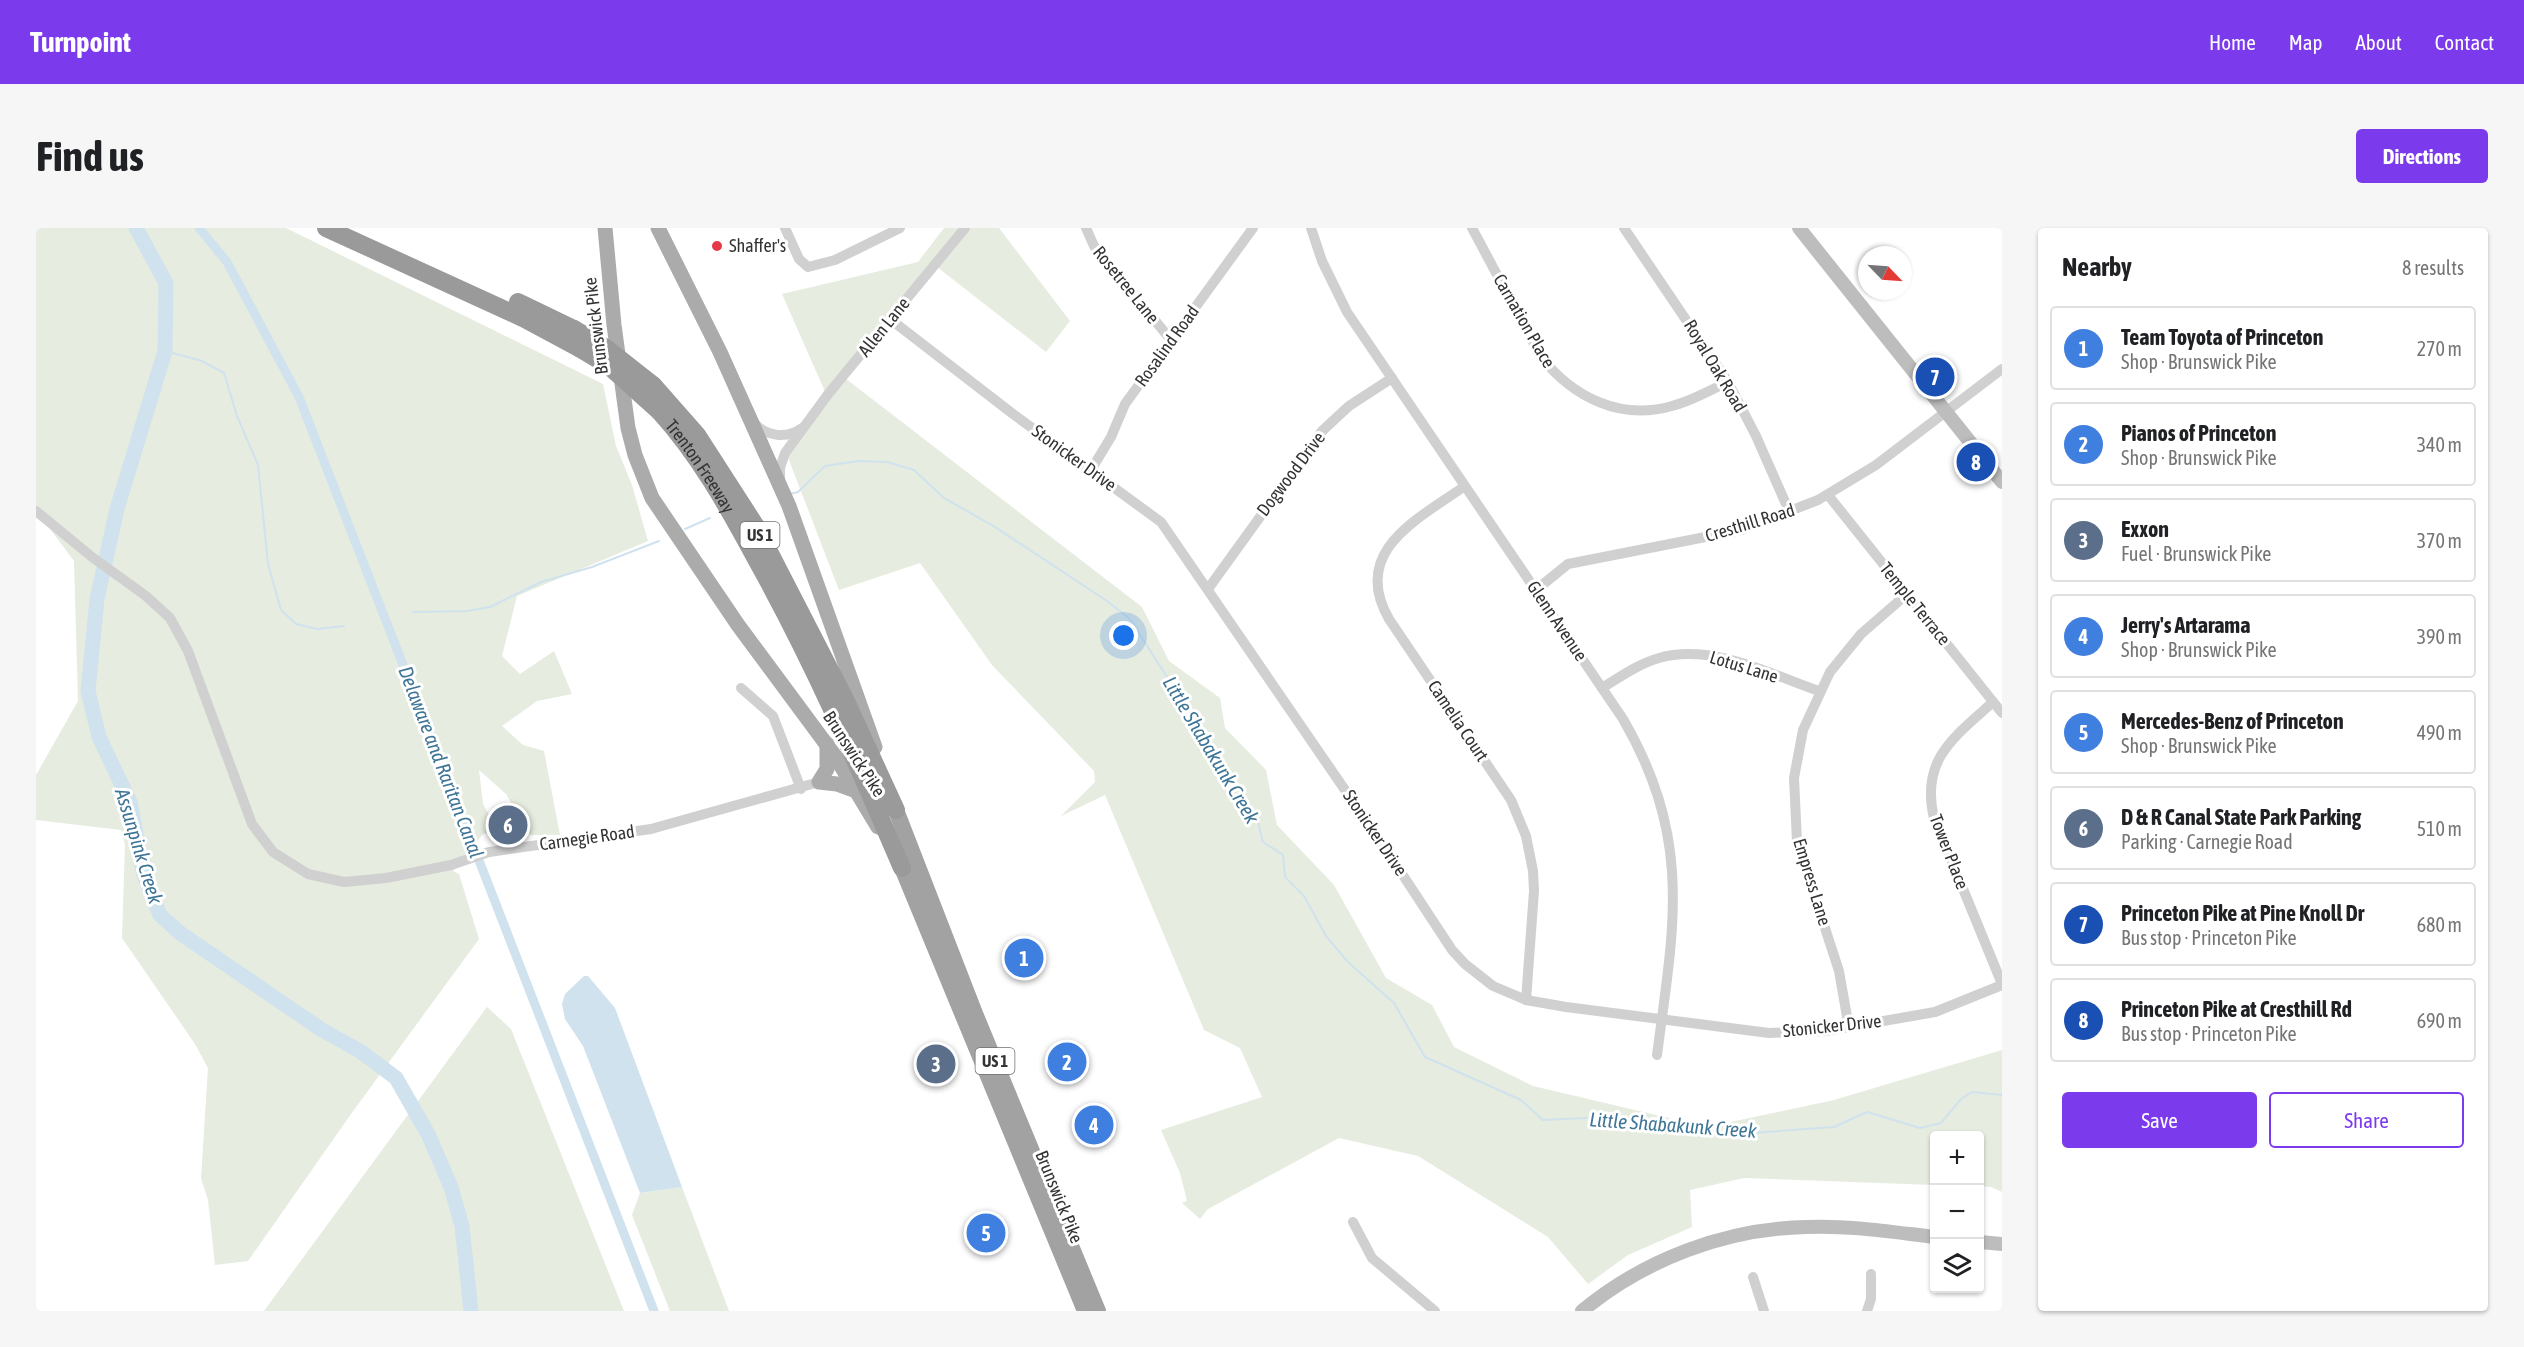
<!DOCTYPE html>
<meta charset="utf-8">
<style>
:root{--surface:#fff;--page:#f6f6f6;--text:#202124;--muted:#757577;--line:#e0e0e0;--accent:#7c3aed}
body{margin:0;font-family:"Asap Condensed",sans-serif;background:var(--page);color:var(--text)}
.controls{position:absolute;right:18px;bottom:18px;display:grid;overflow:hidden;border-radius:6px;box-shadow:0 2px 4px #0004}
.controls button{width:54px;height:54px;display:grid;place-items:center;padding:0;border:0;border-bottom:2px solid var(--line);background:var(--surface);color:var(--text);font:30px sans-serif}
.compass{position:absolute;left:1822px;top:18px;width:54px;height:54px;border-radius:50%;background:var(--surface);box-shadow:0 2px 4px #0004;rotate:115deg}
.you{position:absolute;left:1088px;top:408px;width:21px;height:21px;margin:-15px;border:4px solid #fff;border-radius:50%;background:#1a73e8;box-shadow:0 0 0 9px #1a73e833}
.badge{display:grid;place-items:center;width:39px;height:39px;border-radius:50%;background:var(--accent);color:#fff;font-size:20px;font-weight:700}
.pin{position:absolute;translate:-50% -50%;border:3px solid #fff;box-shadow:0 2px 6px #0006}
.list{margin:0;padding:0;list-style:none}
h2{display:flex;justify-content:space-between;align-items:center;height:78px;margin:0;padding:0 24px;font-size:26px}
h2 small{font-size:20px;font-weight:400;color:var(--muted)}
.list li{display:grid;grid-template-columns:39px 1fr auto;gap:18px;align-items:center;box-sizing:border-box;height:84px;margin:0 12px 12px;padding:0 12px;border:2px solid var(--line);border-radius:6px}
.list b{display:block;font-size:22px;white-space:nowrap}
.list p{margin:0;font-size:20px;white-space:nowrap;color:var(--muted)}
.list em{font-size:20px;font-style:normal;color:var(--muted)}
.actions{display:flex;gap:12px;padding:18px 24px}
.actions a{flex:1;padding:14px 0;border:2px solid var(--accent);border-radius:6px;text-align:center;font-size:21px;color:var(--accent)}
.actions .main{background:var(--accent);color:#fff}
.icon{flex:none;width:33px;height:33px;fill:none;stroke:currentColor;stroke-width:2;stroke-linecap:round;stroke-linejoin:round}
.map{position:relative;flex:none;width:1966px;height:1083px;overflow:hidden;border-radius:6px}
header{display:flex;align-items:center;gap:36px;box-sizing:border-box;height:84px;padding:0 30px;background:var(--accent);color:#fff}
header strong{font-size:28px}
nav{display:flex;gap:33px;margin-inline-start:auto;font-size:21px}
.intro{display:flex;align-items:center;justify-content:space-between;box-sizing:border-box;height:144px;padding:0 36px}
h1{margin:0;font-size:42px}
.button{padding:15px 27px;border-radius:6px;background:var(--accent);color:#fff;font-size:21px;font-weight:700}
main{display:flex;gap:36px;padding:0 36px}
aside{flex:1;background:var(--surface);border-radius:6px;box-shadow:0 2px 4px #0004}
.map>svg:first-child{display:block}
.green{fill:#e6ecdf}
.water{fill:#cfe2ee}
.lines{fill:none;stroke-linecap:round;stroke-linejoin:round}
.stream{stroke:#cfe2ee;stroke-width:2}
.canal{stroke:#cfe2ee;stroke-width:9}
.river{stroke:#cfe2ee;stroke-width:15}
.minor{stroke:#d0d0d0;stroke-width:10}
.secondary{stroke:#bdbdbd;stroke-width:14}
.primary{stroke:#ababab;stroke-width:15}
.trunk{stroke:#a2a2a2;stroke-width:16}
.motorway{stroke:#9a9a9a;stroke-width:18}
.motorway-bridge{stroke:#9a9a9a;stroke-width:18}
.poi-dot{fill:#e63946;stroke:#fff;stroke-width:2}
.labels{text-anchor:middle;stroke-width:6;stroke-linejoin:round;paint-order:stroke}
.shield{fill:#fff;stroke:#707070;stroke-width:1.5}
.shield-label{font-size:16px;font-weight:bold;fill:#333}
.poi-label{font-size:18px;fill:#333;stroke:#fff;text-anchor:start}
.street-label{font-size:18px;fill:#333;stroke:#fff}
.water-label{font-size:20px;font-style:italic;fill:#3f7597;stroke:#fff}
</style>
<header>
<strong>Turnpoint</strong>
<nav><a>Home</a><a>Map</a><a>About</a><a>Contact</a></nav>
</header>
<div class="intro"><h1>Find us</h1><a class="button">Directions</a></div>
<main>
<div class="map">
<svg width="1966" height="1083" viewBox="0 0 1966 1083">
<rect width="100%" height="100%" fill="#fff"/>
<!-- green -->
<g class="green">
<path d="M0,0H250L567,156L580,218L596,257L612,313L481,368L466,428L484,446L518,423L536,466L501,473L466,498L487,517L508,523L524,607H494L470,566L443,542L447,576L463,605L447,606L417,643L423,646L443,711L315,886L212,1033L179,1037L172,972L165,950L172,840L159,816L86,710L89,617L85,602L0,592V547L42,473L38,333L0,282Z"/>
<path d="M908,0H963L1034,93L1010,124L896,35L805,147L1106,379L1133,433L1184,470L1189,500L1230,542L1241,597L1298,657L1350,750L1396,777L1418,819L1497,858L1671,899L1798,872L1966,822V964L1955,959L1944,958V908H1898V957L1708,950L1654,962L1656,999L1592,1027L1552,1056L1512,1009L1382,928L1303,910L1172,981L1164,991L1146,975L1151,973L1144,945L1125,902L1226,869L1204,820L1168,802L1069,567L1025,588L1059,554L1058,543L956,437L884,335L803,362L748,219L791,168L746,66L882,34Z"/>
<path d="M451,779L475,801L588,1083H228Z"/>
<path d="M646,959L693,1083H634L596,987L604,965Z"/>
</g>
<!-- water -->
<path class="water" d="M548,748H552L579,780L646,959L604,965L547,818L529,791L526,776L529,766Z"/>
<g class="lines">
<!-- stream -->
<g class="stream">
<path d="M129,123L166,133L188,145L201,188L222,237L232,336L245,382L260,396L281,401L308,398"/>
<path d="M754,266L762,264L789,238L822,233L851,234L878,242L908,270L959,299L1071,373L1094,391L1221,590L1227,614L1247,627L1249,649L1268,668L1290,708L1312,734L1358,775L1389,829L1485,872L1507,892L1571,889L1702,906L1798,899L1831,884L1884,900L1905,895L1925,871L1936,864L1966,867"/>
<path d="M649,301L674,290"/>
<path d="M377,384L431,383L454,379L505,354L556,339L623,313"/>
</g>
<!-- canal -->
<path class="canal" d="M163,0L191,34L263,169L618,1083"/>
<!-- river -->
<path class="river" d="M100,0L130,55L129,123L81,281L61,371L52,463L63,509L94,574L108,647L124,687L144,705L286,802L324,823L360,850L392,906L415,959L426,998L435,1083"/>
<!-- minor -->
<g class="minor">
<path d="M749,0L763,31L772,39L799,32L864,0"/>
<path d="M1050,0L1058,18L1135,112"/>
<path d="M1275,0L1286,33L1311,84L1587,491C1657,612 1638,697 1621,827"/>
<path d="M1436,0L1505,129C1537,169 1584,193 1636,178C1656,173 1674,162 1692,154"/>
<path d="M1588,0L1692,154L1720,208L1754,285"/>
<path d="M854,91L977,186L1125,294L1355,629L1416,722L1429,736L1457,758L1490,772L1530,779L1733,805L1790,803L1899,784L1966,757"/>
<path d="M718,195C731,209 751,211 766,200"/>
<path d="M1055,242L1075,209L1089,176L1217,0"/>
<path d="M744,253V240L749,225L793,165L929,0"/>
<path d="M1429,258C1382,291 1314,323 1353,391L1475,572L1490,608L1497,643L1498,663L1490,772"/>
<path d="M1792,267L1966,485"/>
<path d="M0,283L56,329L110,368L134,390L152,423L216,596L237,624L272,646L308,654L350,650L415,637L453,624L615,601L783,554"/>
<path d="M1172,361L1286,203L1313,178L1356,150"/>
<path d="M1500,362L1532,336L1705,302L1782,272L1840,237L1966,141"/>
<path d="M705,460L737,488L765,561"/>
<path d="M1566,460C1584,449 1602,436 1623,430C1676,415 1734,446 1783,463"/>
<path d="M1957,474C1918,509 1884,532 1898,590L1966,756"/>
<path d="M1813,800L1803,743L1761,614L1758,550L1767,502L1794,444L1825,406L1871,366"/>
<path d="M1317,994L1336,1030L1399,1083"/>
<path d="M1717,1049L1728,1083"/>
<path d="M1831,1083L1835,1071V1046"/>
</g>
<!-- secondary -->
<g class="secondary">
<path d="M1763,0L1966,254"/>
<path d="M1944,1014L1966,1016"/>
<path d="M1546,1083C1609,1031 1689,1001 1770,999C1813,997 1856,1004 1898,1009"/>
</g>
<!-- primary -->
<g class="primary">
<path d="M569,0L578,97L592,200L599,227L616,270L702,397L799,528L842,599"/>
<path d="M622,0L684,124L753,278L839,519"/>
<path d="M791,516V541L783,554L801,556L820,563"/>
</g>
<!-- trunk -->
<g class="trunk">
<path d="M860,582L938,783L1062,1083"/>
<path d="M866,640L1049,1083"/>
</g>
<!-- motorway -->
<g class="motorway">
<path d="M290,0L489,91L543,120"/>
<path d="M482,74L538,101"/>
<path d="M617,157L661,207L721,300L809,471L860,582"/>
<path id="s1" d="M623,183C663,227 692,279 720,331C776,431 821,535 866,640"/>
</g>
<!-- motorway-bridge -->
<g class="motorway-bridge">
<path d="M538,101L570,120L617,157"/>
<path d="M543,120L573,138L623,183"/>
</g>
</g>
<!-- markers -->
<circle class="poi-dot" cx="681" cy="18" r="6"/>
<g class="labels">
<!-- shield labels -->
<g class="shield">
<rect x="704.5" y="294" width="39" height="26" rx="4.5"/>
<rect x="939.5" y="820" width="39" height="26" rx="4.5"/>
</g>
<g class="shield-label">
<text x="724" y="313">US 1</text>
<text x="959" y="839">US 1</text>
</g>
<!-- poi labels -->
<g class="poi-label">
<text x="693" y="24">Shaffer's</text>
</g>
<!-- street labels -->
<g class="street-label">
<text transform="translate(1090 57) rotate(51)" y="6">Rosetree Lane</text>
<text transform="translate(1488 93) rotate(60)" y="6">Carnation Place</text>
<text transform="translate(560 98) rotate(-97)" y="6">Brunswick Pike</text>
<text transform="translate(848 99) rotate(-51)" y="6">Allen Lane</text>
<text transform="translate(1131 118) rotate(-54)" y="6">Rosalind Road</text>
<text transform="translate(1679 138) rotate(59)" y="6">Royal Oak Road</text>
<text transform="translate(1038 230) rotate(36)" y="6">Stonicker Drive</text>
<text dy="6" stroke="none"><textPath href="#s1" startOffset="69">Trenton Freeway</textPath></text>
<text transform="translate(1255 246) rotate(-53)" y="6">Dogwood Drive</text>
<text transform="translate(1714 295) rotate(-17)" y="6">Cresthill Road</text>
<text transform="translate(1879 376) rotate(51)" y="6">Temple Terrace</text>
<text transform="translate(1521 393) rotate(56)" y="6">Glenn Avenue</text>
<text transform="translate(1708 439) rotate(17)" y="6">Lotus Lane</text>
<text transform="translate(1422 493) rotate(56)" y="6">Camelia Court</text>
<text transform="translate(818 526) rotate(57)" y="6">Brunswick Pike</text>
<text transform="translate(1339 605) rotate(56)" y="6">Stonicker Drive</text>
<text transform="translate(551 610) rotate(-8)" y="6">Carnegie Road</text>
<text transform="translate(1913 624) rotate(69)" y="6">Tower Place</text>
<text transform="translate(1776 654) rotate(73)" y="6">Empress Lane</text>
<text transform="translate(1796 798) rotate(-6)" y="6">Stonicker Drive</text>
<text transform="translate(1023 969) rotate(68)" y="6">Brunswick Pike</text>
</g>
<!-- water labels -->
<g class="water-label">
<text transform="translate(1175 522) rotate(59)" y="7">Little Shabakunk Creek</text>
<text transform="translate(405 534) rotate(69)" y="7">Delaware and Raritan Canal</text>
<text transform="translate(103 618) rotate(73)" y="7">Assunpink Creek</text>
<text transform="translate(1637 897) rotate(4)" y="7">Little Shabakunk Creek</text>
</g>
</g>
</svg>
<div class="controls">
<button>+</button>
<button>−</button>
<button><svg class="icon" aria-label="layers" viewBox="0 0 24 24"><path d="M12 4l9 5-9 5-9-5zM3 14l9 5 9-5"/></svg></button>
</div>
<svg class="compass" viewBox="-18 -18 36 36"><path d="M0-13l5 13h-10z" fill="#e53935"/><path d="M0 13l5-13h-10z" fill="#757577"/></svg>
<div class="you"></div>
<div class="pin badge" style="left:988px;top:730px;background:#3f7fe0">1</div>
<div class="pin badge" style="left:1031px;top:834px;background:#3f7fe0">2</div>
<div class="pin badge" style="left:900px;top:836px;background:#5c6f8a">3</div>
<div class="pin badge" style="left:1058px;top:897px;background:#3f7fe0">4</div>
<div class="pin badge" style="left:950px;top:1005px;background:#3f7fe0">5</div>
<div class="pin badge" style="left:472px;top:597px;background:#5c6f8a">6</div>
<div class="pin badge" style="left:1899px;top:149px;background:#1a4fb4">7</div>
<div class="pin badge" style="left:1940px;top:234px;background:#1a4fb4">8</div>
</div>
<aside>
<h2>Nearby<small>8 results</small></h2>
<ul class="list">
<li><span class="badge" style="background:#3f7fe0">1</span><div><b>Team Toyota of Princeton</b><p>Shop · Brunswick Pike</p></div><em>270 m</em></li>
<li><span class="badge" style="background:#3f7fe0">2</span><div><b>Pianos of Princeton</b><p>Shop · Brunswick Pike</p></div><em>340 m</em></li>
<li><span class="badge" style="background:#5c6f8a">3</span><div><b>Exxon</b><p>Fuel · Brunswick Pike</p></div><em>370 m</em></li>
<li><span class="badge" style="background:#3f7fe0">4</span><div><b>Jerry's Artarama</b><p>Shop · Brunswick Pike</p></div><em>390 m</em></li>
<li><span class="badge" style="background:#3f7fe0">5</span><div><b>Mercedes-Benz of Princeton</b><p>Shop · Brunswick Pike</p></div><em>490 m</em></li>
<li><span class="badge" style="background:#5c6f8a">6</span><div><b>D &amp; R Canal State Park Parking</b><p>Parking · Carnegie Road</p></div><em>510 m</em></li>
<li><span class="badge" style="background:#1a4fb4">7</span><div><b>Princeton Pike at Pine Knoll Dr</b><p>Bus stop · Princeton Pike</p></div><em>680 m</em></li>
<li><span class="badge" style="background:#1a4fb4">8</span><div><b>Princeton Pike at Cresthill Rd</b><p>Bus stop · Princeton Pike</p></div><em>690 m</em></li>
</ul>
<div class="actions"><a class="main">Save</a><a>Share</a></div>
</aside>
</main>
